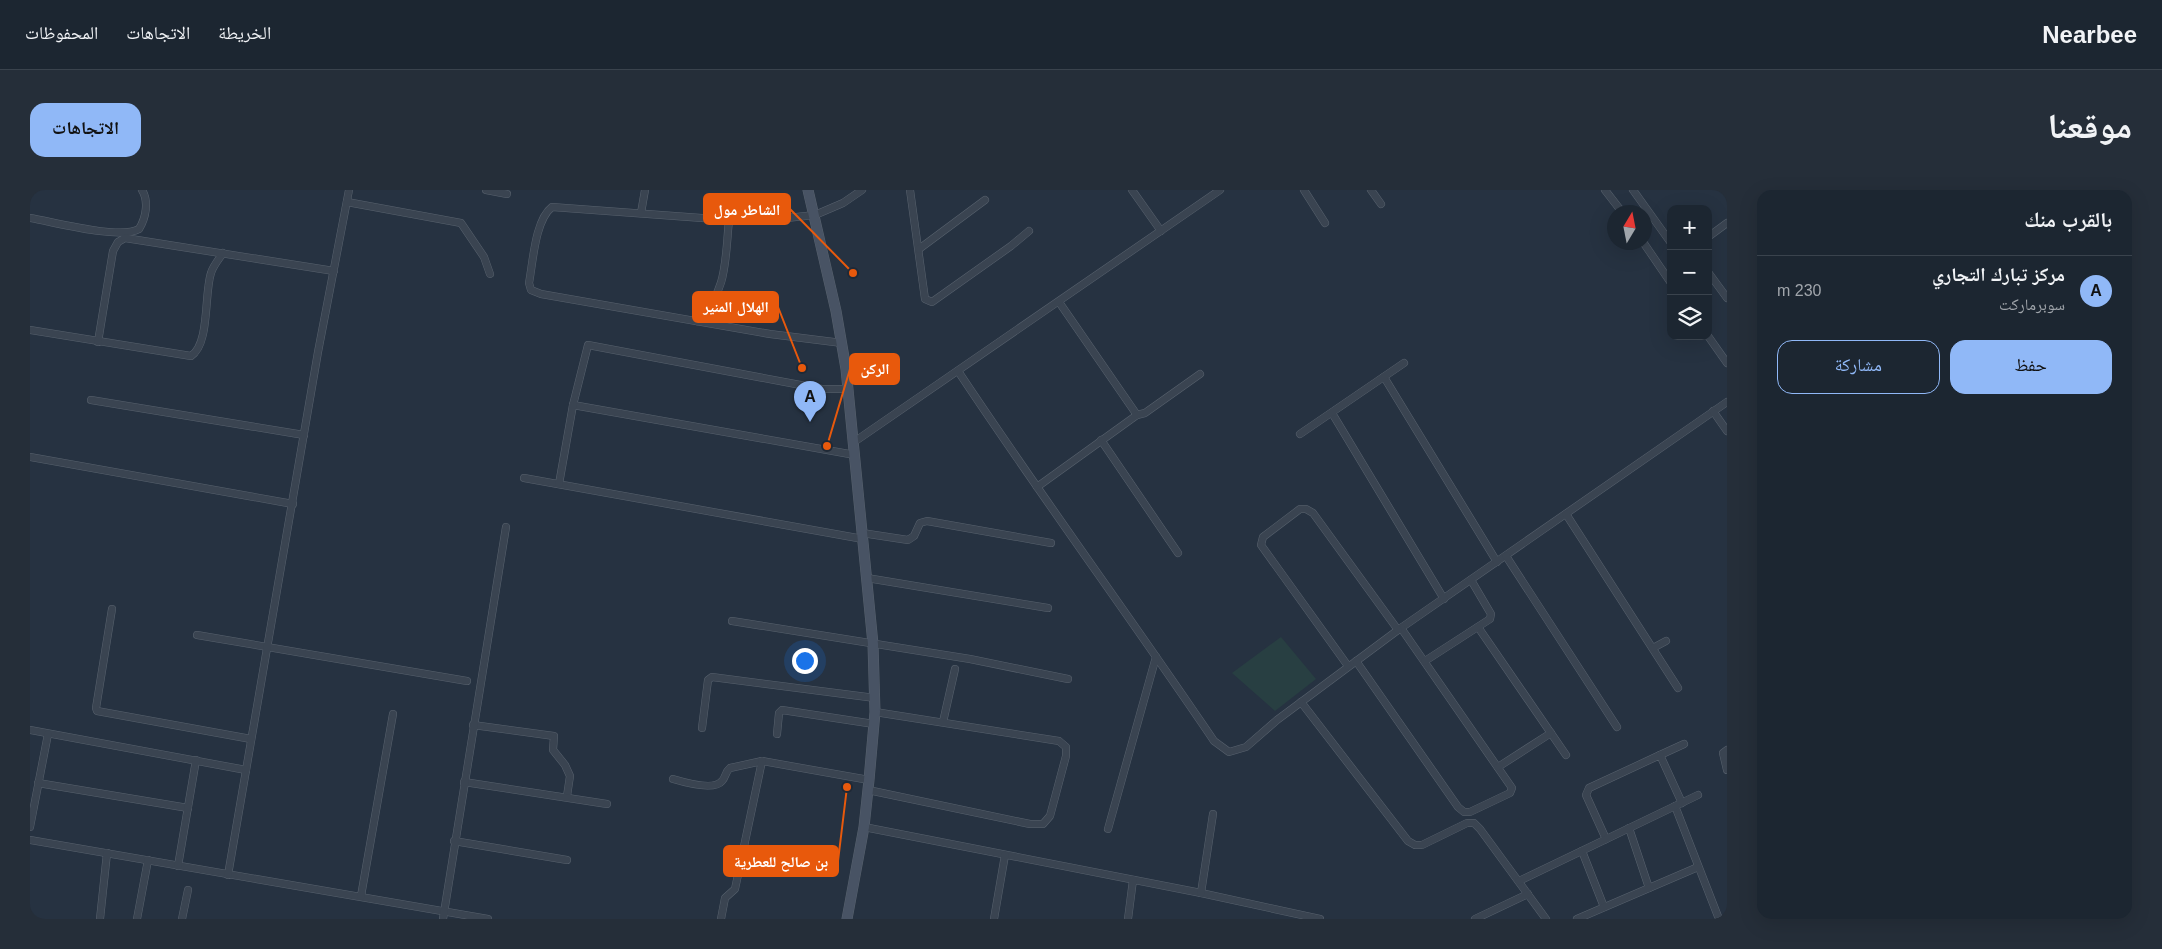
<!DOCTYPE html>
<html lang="ar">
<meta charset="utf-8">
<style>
:root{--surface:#1c2631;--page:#252e39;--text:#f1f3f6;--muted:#a0a5ab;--line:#3a434d;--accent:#90b8f7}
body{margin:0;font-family:Arial,"Noto Naskh Arabic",sans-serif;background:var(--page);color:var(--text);direction:rtl}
.controls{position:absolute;right:15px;top:15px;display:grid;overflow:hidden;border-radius:10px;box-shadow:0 5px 20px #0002}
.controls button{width:45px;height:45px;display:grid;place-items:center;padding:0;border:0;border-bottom:1px solid var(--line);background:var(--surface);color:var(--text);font:25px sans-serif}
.compass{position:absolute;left:1577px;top:15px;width:45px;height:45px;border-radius:50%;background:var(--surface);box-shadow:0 5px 20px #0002;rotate:10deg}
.you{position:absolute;left:774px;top:470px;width:18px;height:18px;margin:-12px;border:4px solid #fff;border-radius:50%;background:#1a73e8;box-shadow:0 0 0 8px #1a73e833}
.badge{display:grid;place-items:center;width:32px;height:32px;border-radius:50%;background:var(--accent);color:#111;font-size:16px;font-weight:700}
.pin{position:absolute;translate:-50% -41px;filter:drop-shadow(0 1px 2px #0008)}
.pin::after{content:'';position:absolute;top:26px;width:18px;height:15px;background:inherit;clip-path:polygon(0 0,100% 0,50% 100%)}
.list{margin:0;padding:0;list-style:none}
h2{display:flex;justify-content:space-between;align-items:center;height:65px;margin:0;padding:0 20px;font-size:21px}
h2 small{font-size:16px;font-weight:400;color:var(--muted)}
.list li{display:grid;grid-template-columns:32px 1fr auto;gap:15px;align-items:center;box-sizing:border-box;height:70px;padding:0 20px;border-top:1px solid var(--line)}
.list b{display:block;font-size:19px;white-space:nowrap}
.list p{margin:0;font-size:16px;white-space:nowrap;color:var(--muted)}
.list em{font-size:16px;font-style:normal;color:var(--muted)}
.actions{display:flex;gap:10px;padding:15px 20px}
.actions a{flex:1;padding:11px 0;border:1px solid var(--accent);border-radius:15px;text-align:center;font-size:18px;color:var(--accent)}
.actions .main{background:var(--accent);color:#111}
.icon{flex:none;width:28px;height:28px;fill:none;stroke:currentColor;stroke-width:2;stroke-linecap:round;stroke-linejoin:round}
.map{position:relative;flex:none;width:1697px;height:729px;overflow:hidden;direction:ltr;border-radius:15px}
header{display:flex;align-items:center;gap:30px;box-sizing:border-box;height:70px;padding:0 25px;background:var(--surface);border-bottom:1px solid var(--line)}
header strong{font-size:24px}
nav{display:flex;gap:28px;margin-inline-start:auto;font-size:18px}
.intro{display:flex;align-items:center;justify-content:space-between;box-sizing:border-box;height:120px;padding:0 30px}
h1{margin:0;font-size:35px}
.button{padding:12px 22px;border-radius:15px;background:var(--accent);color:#111;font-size:18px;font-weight:700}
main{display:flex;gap:30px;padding:0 30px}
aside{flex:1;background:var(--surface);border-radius:15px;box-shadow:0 5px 20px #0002}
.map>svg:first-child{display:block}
.green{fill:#283f42}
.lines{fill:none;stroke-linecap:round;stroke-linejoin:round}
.minor-casing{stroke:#58626e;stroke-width:8}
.secondary-casing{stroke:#58626e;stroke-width:11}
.minor{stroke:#3a4451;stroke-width:7}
.secondary{stroke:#485364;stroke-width:10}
.leader{fill:none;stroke:#e8590c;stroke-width:2}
.callout-dot{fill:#e8590c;stroke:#1f2936;stroke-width:2}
.callout{fill:#e8590c;stroke:#e8590c;stroke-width:2}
.callout-label{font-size:15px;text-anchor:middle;font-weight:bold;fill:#fff}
</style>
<header>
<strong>Nearbee</strong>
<nav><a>الخريطة</a><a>الاتجاهات</a><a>المحفوظات</a></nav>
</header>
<div class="intro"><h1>موقعنا</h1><a class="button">الاتجاهات</a></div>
<main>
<aside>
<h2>بالقرب منك<small></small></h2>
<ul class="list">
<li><span class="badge">A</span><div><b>مركز تبارك التجاري</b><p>سوبرماركت</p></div><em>230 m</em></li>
</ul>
<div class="actions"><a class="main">حفظ</a><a>مشاركة</a></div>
</aside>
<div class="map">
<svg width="1697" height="729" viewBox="0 0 1697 729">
<rect width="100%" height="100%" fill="#263241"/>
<!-- green -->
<path class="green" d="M1251,447L1286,489L1245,521L1202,483Z"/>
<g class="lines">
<!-- minor casing -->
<g class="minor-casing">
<g id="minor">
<path d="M456,0L477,4"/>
<path d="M880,0L895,109L902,112L981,56L999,41"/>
<path d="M1102,0L1131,41"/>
<path d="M1274,0L1295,33"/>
<path d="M1341,0L1351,14"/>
<path d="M1575,0L1592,22"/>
<path d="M1603,0L1641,53"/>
<path d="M317,12L431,33L454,67L460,84"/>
<path d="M611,23L615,0"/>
<path d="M0,28C24,32 90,50 109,39C116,28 119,11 112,0"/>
<path d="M1678,47L1697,33"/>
<path d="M1613,52L1641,93"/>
<path d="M889,59L955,10"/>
<path d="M1678,82L1697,108"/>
<path d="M1029,112L1107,225"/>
<path d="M667,131C698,102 695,69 699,30"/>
<path d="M0,140L161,166C180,154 174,104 181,83C183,76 189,69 193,63"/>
<path d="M1678,146L1697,173"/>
<path d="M68,152L83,61L88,52L95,48L304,81"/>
<path d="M812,153L740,144L511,104L501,100L499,93C503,72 505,30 522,17L699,30H738L785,25L813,13L832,0"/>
<path d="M928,181C1011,306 1100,427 1184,551L1199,562L1216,557L1247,530L1368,440L1697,212"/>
<path d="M1354,187L1467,372"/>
<path d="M61,210L274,245"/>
<path d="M543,215L825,265"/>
<path d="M1683,221L1697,241"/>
<path d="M1302,223L1414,409"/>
<path d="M1270,244L1374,173"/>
<path d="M1071,250L1148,363"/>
<path d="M824,252L1190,0"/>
<path d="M0,267L263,314"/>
<path d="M494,288L833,349"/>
<path d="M529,294L543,215L558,155L792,199H819"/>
<path d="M1007,297L1107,225L1115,223L1170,184"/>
<path d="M1536,324L1648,498"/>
<path d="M832,343L878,350L884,346L890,333L897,331L1021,353"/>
<path d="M1476,366L1587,537"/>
<path d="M837,388L1018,418"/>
<path d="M82,419L66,518L67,521L221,549"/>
<path d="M702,431L940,469L1038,489"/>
<path d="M1448,437L1536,565"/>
<path d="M167,445L437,491"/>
<path d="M1623,458L1636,451"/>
<path d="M1326,471L1428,617L1434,622H1440L1480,603L1482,598L1371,438"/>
<path d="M1395,471L1460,429L1461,424L1441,390"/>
<path d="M1318,476L1231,355L1233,347L1270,319H1276L1283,323L1368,440"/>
<path d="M1271,512L1378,651L1385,655H1392L1437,633H1444L1450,639L1516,729"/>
<path d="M913,532L925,479"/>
<path d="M443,535L524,546L523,560L535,575L540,586L537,606"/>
<path d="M672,538L678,490L682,487L845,508"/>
<path d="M0,540L216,580"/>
<path d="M747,544L749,523L752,520L844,534"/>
<path d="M1697,560L1693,563L1697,580"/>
<path d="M1630,565L1654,554"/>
<path d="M1468,577L1521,543"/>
<path d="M643,589C653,592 684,601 692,591C696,587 695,582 700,578L732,571L839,590"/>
<path d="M434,592L577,614"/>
<path d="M8,593L158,618"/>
<path d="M838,600L1000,634H1013L1020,626L1036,566V557L1029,551L845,522"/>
<path d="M1645,616L1689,729"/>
<path d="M0,637L18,544"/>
<path d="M834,637L1171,703L1290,729"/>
<path d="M1599,638L1619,698"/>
<path d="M1078,639L1126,467"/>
<path d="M1576,649L1556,605L1559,598L1630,565L1652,613"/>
<path d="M0,650L458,729"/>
<path d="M424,651L537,670"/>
<path d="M1552,661L1574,717"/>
<path d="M148,676L166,570"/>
<path d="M198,685L288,162L319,0"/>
<path d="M1489,691L1668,605"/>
<path d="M1171,703L1183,624"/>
<path d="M331,706L363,524"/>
<path d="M70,729L77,663"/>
<path d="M107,729L118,670"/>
<path d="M152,729L158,700"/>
<path d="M413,729L476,337"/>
<path d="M691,729L695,708L705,699L732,571"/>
<path d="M964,729L975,665"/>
<path d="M1098,729L1103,690"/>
<path d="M1445,729L1498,704"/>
<path d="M1547,729L1668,677"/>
</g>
</g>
<!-- secondary casing -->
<g class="secondary-casing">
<path id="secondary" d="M778,0L806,121L816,179L843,454L845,522L839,590L834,637L817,729"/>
</g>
<!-- minor -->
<use href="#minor" class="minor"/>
<!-- secondary -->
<use href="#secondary" class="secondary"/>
</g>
<!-- callouts -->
<path class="leader" d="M823 83L760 19M772 178L748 117M797 256L820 179M817 597L808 671"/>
<g class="callout-dot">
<circle cx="823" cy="83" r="5"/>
<circle cx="772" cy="178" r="5"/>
<circle cx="797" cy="256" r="5"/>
<circle cx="817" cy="597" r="5"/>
</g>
<g class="callout">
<rect x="674" y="4" width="86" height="30" rx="5"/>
<rect x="663" y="102" width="85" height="30" rx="5"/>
<rect x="820" y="164" width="49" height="30" rx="5"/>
<rect x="694" y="656" width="114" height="30" rx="5"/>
</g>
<g class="callout-label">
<text x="717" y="25">الشاطر مول</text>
<text x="706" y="122">الهلال المنير</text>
<text x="845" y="184">الركن</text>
<text x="751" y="677">بن صالح للعطرية</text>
</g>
</svg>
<div class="controls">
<button>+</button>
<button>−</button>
<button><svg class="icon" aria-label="layers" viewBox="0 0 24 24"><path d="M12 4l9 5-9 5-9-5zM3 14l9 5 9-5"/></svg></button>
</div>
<svg class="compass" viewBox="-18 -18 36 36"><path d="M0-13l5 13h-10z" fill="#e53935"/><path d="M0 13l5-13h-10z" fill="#a0a5ab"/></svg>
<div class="you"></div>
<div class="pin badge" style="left:780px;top:232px">A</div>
</div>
</main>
